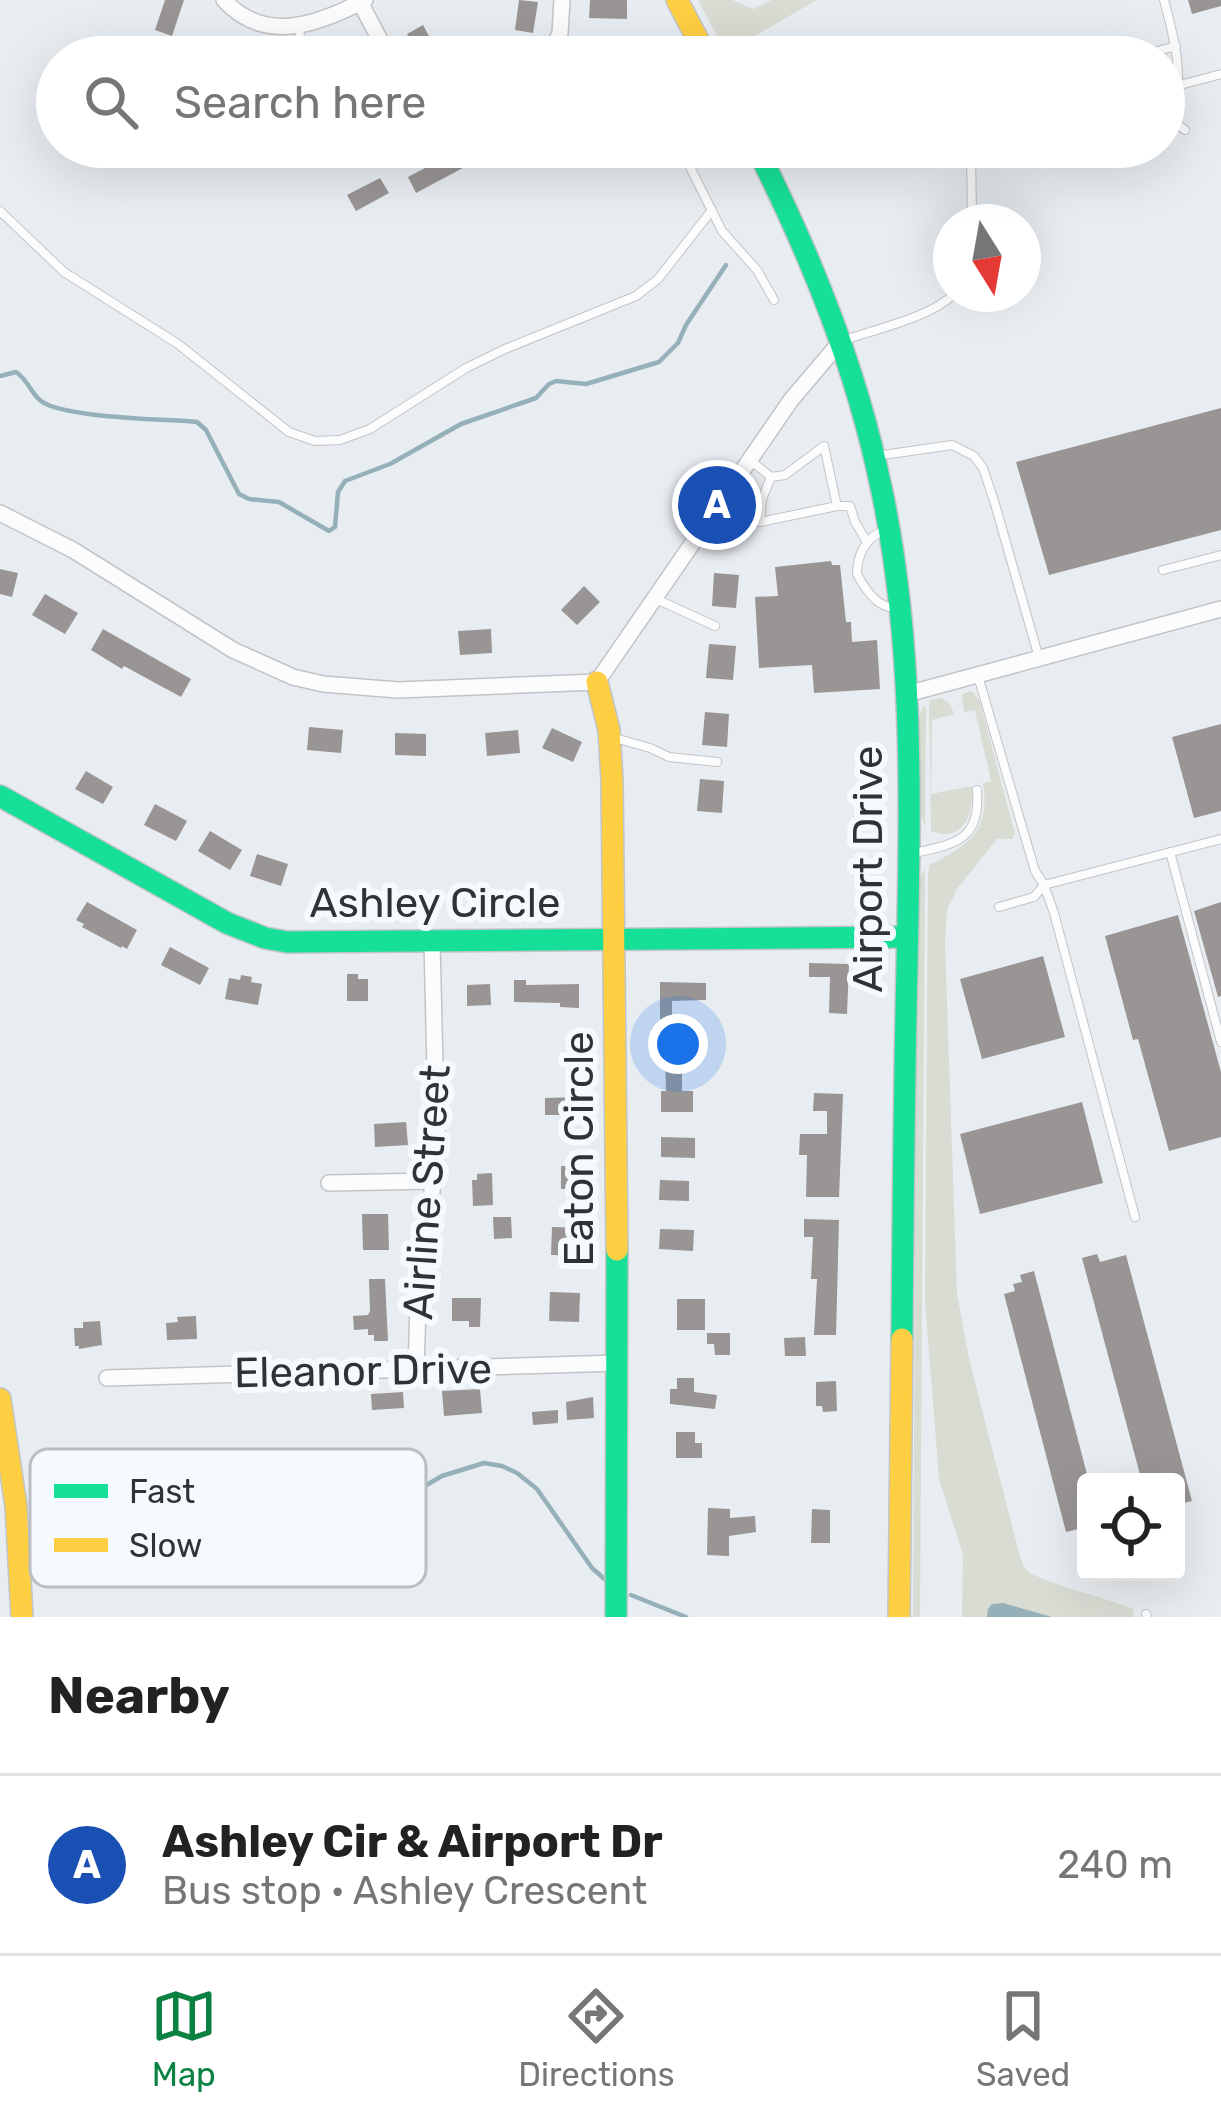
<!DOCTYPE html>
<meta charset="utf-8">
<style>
:root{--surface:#fff;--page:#f2f2f2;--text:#222;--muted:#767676;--line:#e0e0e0;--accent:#0b8043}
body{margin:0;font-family:Rubik,sans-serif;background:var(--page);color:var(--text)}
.controls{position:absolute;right:36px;bottom:36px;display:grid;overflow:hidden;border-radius:12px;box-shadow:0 12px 48px #0002}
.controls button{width:108px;height:108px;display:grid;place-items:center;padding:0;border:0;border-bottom:3px solid var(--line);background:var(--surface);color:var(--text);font:60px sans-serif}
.compass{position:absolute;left:933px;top:204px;width:108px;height:108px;border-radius:50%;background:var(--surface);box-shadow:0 12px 48px #0002;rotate:169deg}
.you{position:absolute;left:678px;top:1044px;width:42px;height:42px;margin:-30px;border:9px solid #fff;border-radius:50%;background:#1a73e8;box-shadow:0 0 0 18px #1a73e833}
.badge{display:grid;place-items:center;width:78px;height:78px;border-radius:50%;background:var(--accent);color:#fff;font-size:39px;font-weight:700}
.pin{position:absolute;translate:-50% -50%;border:6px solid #fff;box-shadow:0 3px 12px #0006}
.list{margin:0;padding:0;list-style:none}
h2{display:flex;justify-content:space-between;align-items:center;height:156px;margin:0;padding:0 48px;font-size:51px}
h2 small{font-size:39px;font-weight:400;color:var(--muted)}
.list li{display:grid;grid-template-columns:78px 1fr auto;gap:36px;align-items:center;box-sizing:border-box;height:180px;padding:0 48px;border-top:3px solid var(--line)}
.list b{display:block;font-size:45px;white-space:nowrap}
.list p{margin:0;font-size:39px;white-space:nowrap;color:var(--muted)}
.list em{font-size:39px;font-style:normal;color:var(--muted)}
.icon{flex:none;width:66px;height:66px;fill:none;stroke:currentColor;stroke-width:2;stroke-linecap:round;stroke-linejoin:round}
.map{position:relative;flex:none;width:1221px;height:1617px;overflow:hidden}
.search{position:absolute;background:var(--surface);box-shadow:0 12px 48px #0002;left:36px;right:36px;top:36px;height:132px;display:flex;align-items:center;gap:30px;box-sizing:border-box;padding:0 42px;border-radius:66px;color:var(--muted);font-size:45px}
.sheet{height:336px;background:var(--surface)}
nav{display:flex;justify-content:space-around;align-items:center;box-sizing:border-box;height:168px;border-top:3px solid var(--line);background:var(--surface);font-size:33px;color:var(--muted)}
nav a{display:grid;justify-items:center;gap:6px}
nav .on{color:var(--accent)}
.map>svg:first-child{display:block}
.green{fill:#d9dcd3}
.water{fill:#95b0b8}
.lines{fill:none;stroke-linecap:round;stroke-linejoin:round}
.stream{stroke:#95b0b8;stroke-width:4.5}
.building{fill:#989594}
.lane-casing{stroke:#c1c4c8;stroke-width:10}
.street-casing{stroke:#c1c4c8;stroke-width:18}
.fast-casing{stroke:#c1c4c8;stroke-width:24}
.slow-casing{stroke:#c1c4c8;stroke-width:24}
.lane{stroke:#fcfcfd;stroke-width:8}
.street{stroke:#fcfcfd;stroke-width:15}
.fast{stroke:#16e098;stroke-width:21}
.slow{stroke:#ffcf43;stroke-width:21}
.labels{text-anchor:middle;stroke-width:12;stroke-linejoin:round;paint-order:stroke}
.street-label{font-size:42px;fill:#2f3335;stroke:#f5faff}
.key{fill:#f5faff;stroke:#babec2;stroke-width:3}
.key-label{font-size:33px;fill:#2f3335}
</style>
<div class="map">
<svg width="1221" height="1617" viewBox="0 0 1221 1617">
<rect width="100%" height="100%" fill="#e8edf2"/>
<!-- green -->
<g class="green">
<path d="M698,0H732L753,9L771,0H817L748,40L754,57H728Z"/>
<path d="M969,691L974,693L980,702L1015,834L1012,839H997L957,889L947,910L945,943L957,1294L970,1363L1019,1553C1022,1561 1022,1565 1028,1571C1040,1582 1111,1599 1133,1609L1134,1617H962L963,1555L939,1479L925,1301L928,878L929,865C968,846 991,831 983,783L991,781L975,710L964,712L962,695Z"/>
<path d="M941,698L950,704L954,714L932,720L931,794L972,786C974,813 964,844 931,831L929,705L930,700Z"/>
<path d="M923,706L926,708L925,827L918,807L919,718Z"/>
<path d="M925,869L920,1617H913L917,894L920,878Z"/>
</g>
<!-- water -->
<path class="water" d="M1003,1603L1052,1617H987L988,1609L992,1604Z"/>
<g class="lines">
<!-- stream -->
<g class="stream">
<path d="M0,376L16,372C28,380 31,393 41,401C63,418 165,419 197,422L206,430L239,494L249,499L279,502L329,531L335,527L338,492L345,481L390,464L461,424L536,398L549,384L556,381L586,384L659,362L678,343L686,325L726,265"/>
<path d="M53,1580L78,1579L101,1572L128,1558L144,1554L161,1555L182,1542L212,1535L240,1536L306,1526L357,1514L393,1496L423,1487L442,1476L484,1463L502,1466L517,1473L537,1489L592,1568L608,1582"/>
<path d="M631,1595L686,1617"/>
</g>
</g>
<!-- building -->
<g class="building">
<path d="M165,0H184L172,36L155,30Z"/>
<path d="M519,0L538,2L533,33L515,30Z"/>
<path d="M590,0H627V19L589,18Z"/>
<path d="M1188,0H1221V6L1192,14Z"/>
<path d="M423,25L440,57H419L407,34Z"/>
<path d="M348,38L358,57H334L330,48Z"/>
<path d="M497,41L505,57H465Z"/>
<path d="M465,147H502L416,193L408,177Z"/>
<path d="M380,178L389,193L356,211L347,195Z"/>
<path d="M1221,408V530L1049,575L1016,462Z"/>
<path d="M831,561L832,565H840L846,622H851L852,642L877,640L880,689L814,693L812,665L759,668L755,597L778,596L775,567Z"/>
<path d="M0,569L18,573L12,597L0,594Z"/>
<path d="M714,573L739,575L736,608L712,606Z"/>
<path d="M584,586L600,602L577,625L561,610Z"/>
<path d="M45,594L78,613L65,634L32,615Z"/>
<path d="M103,629L191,679L181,697L124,666L122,669L91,650Z"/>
<path d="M491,629L492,653L460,655L458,631Z"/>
<path d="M709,644L736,646L733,680L706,678Z"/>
<path d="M705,712L729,714L727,747L702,745Z"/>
<path d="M1221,724V811L1194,818L1172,737Z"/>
<path d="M309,727L343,730L341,753L307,750Z"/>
<path d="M552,728L582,742L573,762L542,748Z"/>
<path d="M518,730L520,753L487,756L485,733Z"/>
<path d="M395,733L426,734V756L395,755Z"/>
<path d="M86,771L113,787L103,804L75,789Z"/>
<path d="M700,779L724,781L722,813L697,811Z"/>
<path d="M155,804L187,821L176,841L144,825Z"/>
<path d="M210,831L242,850L230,870L198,851Z"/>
<path d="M257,854L288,864L281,886L250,876Z"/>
<path d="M87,902L137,930L127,949L122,946L121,948L82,927L84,924L76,920Z"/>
<path d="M1221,902V996L1218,997L1194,911Z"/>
<path d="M1178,915L1221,1072V1137L1169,1151L1138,1039L1133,1040L1105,936Z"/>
<path d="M170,947L209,968L200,985L161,965Z"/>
<path d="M1043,956L1065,1037L982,1059L960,979Z"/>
<path d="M809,963L849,964L847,1014L829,1013L830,977H809Z"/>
<path d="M347,974H358V979H368V1001H347Z"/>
<path d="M241,975L252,977L251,982L262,984L258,1005L225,999L229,978L240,980Z"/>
<path d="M514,980H526V985L579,984V1008L560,1007V1003L514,1002Z"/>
<path d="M660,982L706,983V1000L672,1001V1034H682V1091H693V1112H661V1091H666L665,1056H660Z"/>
<path d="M490,984L491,1005L467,1006V985Z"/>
<path d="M814,1093L843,1094L839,1197H806L807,1155H799L800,1134H827V1111H813Z"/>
<path d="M581,1097V1115H545V1098Z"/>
<path d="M1082,1102L1103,1183L980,1214L960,1134Z"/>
<path d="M406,1122L408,1145L375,1147L374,1124Z"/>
<path d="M661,1137L695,1138V1158L661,1157Z"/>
<rect x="561" y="1166" width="23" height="23"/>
<path d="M492,1173L493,1205L473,1206L472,1180H477V1174Z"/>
<path d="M660,1180L689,1181V1201L659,1200Z"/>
<path d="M362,1214H388L389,1250H363Z"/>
<path d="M493,1217H511L512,1238L494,1239Z"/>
<path d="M804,1219L839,1220L836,1335H814L817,1279H811L813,1237H804Z"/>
<path d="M552,1227L583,1228L582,1256L551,1255Z"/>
<path d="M660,1229L694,1230L693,1251L659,1249Z"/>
<path d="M1097,1254L1100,1262L1126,1255L1192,1501L1176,1505V1482H1142L1082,1258Z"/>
<path d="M1034,1271L1089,1482H1086V1527L1066,1532L1004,1294L1015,1291L1013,1284L1022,1282L1020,1275Z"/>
<path d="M369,1279H385L388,1341H374V1335H368V1329L354,1330L353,1316L368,1315L370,1311Z"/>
<path d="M550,1292L580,1293L579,1322L549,1321Z"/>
<path d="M452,1298H481L480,1327H469V1321H452Z"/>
<rect x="677" y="1299" width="28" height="31"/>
<path d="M196,1316L197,1339L167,1340L166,1323L178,1322L177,1317Z"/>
<path d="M100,1321L102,1345L79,1349V1346H75L74,1328H83V1322Z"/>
<path d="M707,1333H730V1355H715L714,1344H707Z"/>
<path d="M805,1337L806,1356H785L784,1338Z"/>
<path d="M677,1378H694V1392L717,1395L715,1409L670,1404V1389H677Z"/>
<path d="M836,1381L837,1411L823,1412L822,1406H816V1382Z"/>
<path d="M480,1389L482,1413L444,1416L442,1391Z"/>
<path d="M403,1392L404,1408L372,1410L371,1394Z"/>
<path d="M593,1397L594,1418L567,1420L566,1402Z"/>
<path d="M558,1410V1423L533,1425L532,1412Z"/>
<path d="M676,1432H695V1443H702V1458H676Z"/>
<path d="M708,1508L730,1509V1518L755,1516L756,1532L729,1536V1556L707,1555Z"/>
<path d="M812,1509L830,1510V1543H811Z"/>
</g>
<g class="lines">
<!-- lane casing -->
<g class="lane-casing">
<g id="lane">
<path d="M1164,0C1177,48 1182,72 1175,122L1185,130"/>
<path d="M299,27L302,57"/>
<path d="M1136,57L1176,46"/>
<path d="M1180,85L1221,74"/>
<path d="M971,147L972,222"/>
<path d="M270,159L273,147"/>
<path d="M369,159L393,147"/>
<path d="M690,167L722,231L757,270L774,300"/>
<path d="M0,211L64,272L178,344L289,432L315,441L340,440L370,429L466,368L505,349L636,296L658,279L712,210"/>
<path d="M842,341C875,329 930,318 954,294"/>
<path d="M876,456L952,445L974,456L983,468L995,504L1039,658"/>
<path d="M750,460L771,477L785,475L824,446L837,506H850L855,522L867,542"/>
<path d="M771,477L762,499L760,522L837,506"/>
<path d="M887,530C867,535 857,554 857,574C866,591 879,610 899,608"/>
<path d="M1163,570L1221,555"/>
<path d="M656,599L715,626"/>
<path d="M978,676L1035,871L1044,885L1221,839"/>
<path d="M611,737L650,748L669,757L717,762"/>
<path d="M1170,852L1221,1042"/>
<path d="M914,853C956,844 981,840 977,790"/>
<path d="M999,907L1034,897L1044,885L1054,913L1135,1217"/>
<path d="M1146,1614L1147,1617"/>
</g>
</g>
<!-- street casing -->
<g class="street-casing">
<g id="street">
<path d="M224,0C265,45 319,24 365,0"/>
<path d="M360,2L389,57"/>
<path d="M549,57L560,33L562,0"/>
<path d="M0,513L73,550L233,650L293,677L323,684L398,690L597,682L791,400L841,341"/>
<path d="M907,694L1221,609"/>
<path d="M329,1183L434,1181"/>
<path d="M416,1369L418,1305L437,1151L432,942"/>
<path d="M107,1378L618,1363"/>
</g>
</g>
<!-- fast casing -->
<g class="fast-casing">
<g id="fast">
<path d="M756,147C811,256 856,367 881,487C915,644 910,807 907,967C904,1091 903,1215 902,1339"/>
<path d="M0,796L227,923L265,938L287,942L907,937"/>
<path d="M616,1617L617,1250"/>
</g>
</g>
<!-- slow casing -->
<g class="slow-casing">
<g id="slow">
<path d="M677,0L707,57"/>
<path d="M597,682L609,730L612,780L617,1250"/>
<path d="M0,1399L16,1506L22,1617"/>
<path d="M899,1617L902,1339"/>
</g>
</g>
<!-- lane -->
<use href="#lane" class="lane"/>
<!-- street -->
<use href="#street" class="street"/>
<!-- fast -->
<use href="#fast" class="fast"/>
<!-- slow -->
<use href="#slow" class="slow"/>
</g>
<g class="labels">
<!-- street labels -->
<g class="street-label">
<text transform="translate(867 869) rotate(-90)" y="15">Airport Drive</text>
<text x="435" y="917">Ashley Circle</text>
<text transform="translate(578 1149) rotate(-90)" y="15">Eaton Circle</text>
<text transform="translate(426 1192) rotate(-86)" y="15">Airline Street</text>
<text transform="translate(363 1370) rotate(-1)" y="15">Eleanor Drive</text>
</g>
</g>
<!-- legend -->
<rect x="30" y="1449" width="396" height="138" rx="18" class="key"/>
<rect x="54" y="1484" width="54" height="14" fill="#16e098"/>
<rect x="54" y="1538" width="54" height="14" fill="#ffcf43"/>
<g class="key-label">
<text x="129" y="1503">Fast</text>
<text x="129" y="1557">Slow</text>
</g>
</svg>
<div class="controls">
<button><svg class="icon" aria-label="locate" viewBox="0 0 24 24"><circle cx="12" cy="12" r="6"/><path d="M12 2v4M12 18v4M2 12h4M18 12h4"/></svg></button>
</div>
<svg class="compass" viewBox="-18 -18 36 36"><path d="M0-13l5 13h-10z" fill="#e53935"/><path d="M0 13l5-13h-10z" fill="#767676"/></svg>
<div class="you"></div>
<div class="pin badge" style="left:717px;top:505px;background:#1a4fb4">A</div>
<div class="search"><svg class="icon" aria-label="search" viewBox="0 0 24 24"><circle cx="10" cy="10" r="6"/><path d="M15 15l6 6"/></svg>Search here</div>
</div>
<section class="sheet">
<h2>Nearby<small></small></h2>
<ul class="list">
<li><span class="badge" style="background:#1a4fb4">A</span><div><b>Ashley Cir &amp; Airport Dr</b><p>Bus stop · Ashley Crescent</p></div><em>240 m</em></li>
</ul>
</section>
<nav>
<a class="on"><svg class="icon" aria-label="map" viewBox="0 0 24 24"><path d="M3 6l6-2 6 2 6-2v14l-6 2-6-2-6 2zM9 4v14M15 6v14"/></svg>Map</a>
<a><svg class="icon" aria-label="directions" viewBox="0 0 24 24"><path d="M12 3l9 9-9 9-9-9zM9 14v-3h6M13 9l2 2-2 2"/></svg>Directions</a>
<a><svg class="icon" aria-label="saved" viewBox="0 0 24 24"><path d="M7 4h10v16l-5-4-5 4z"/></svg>Saved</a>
</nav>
